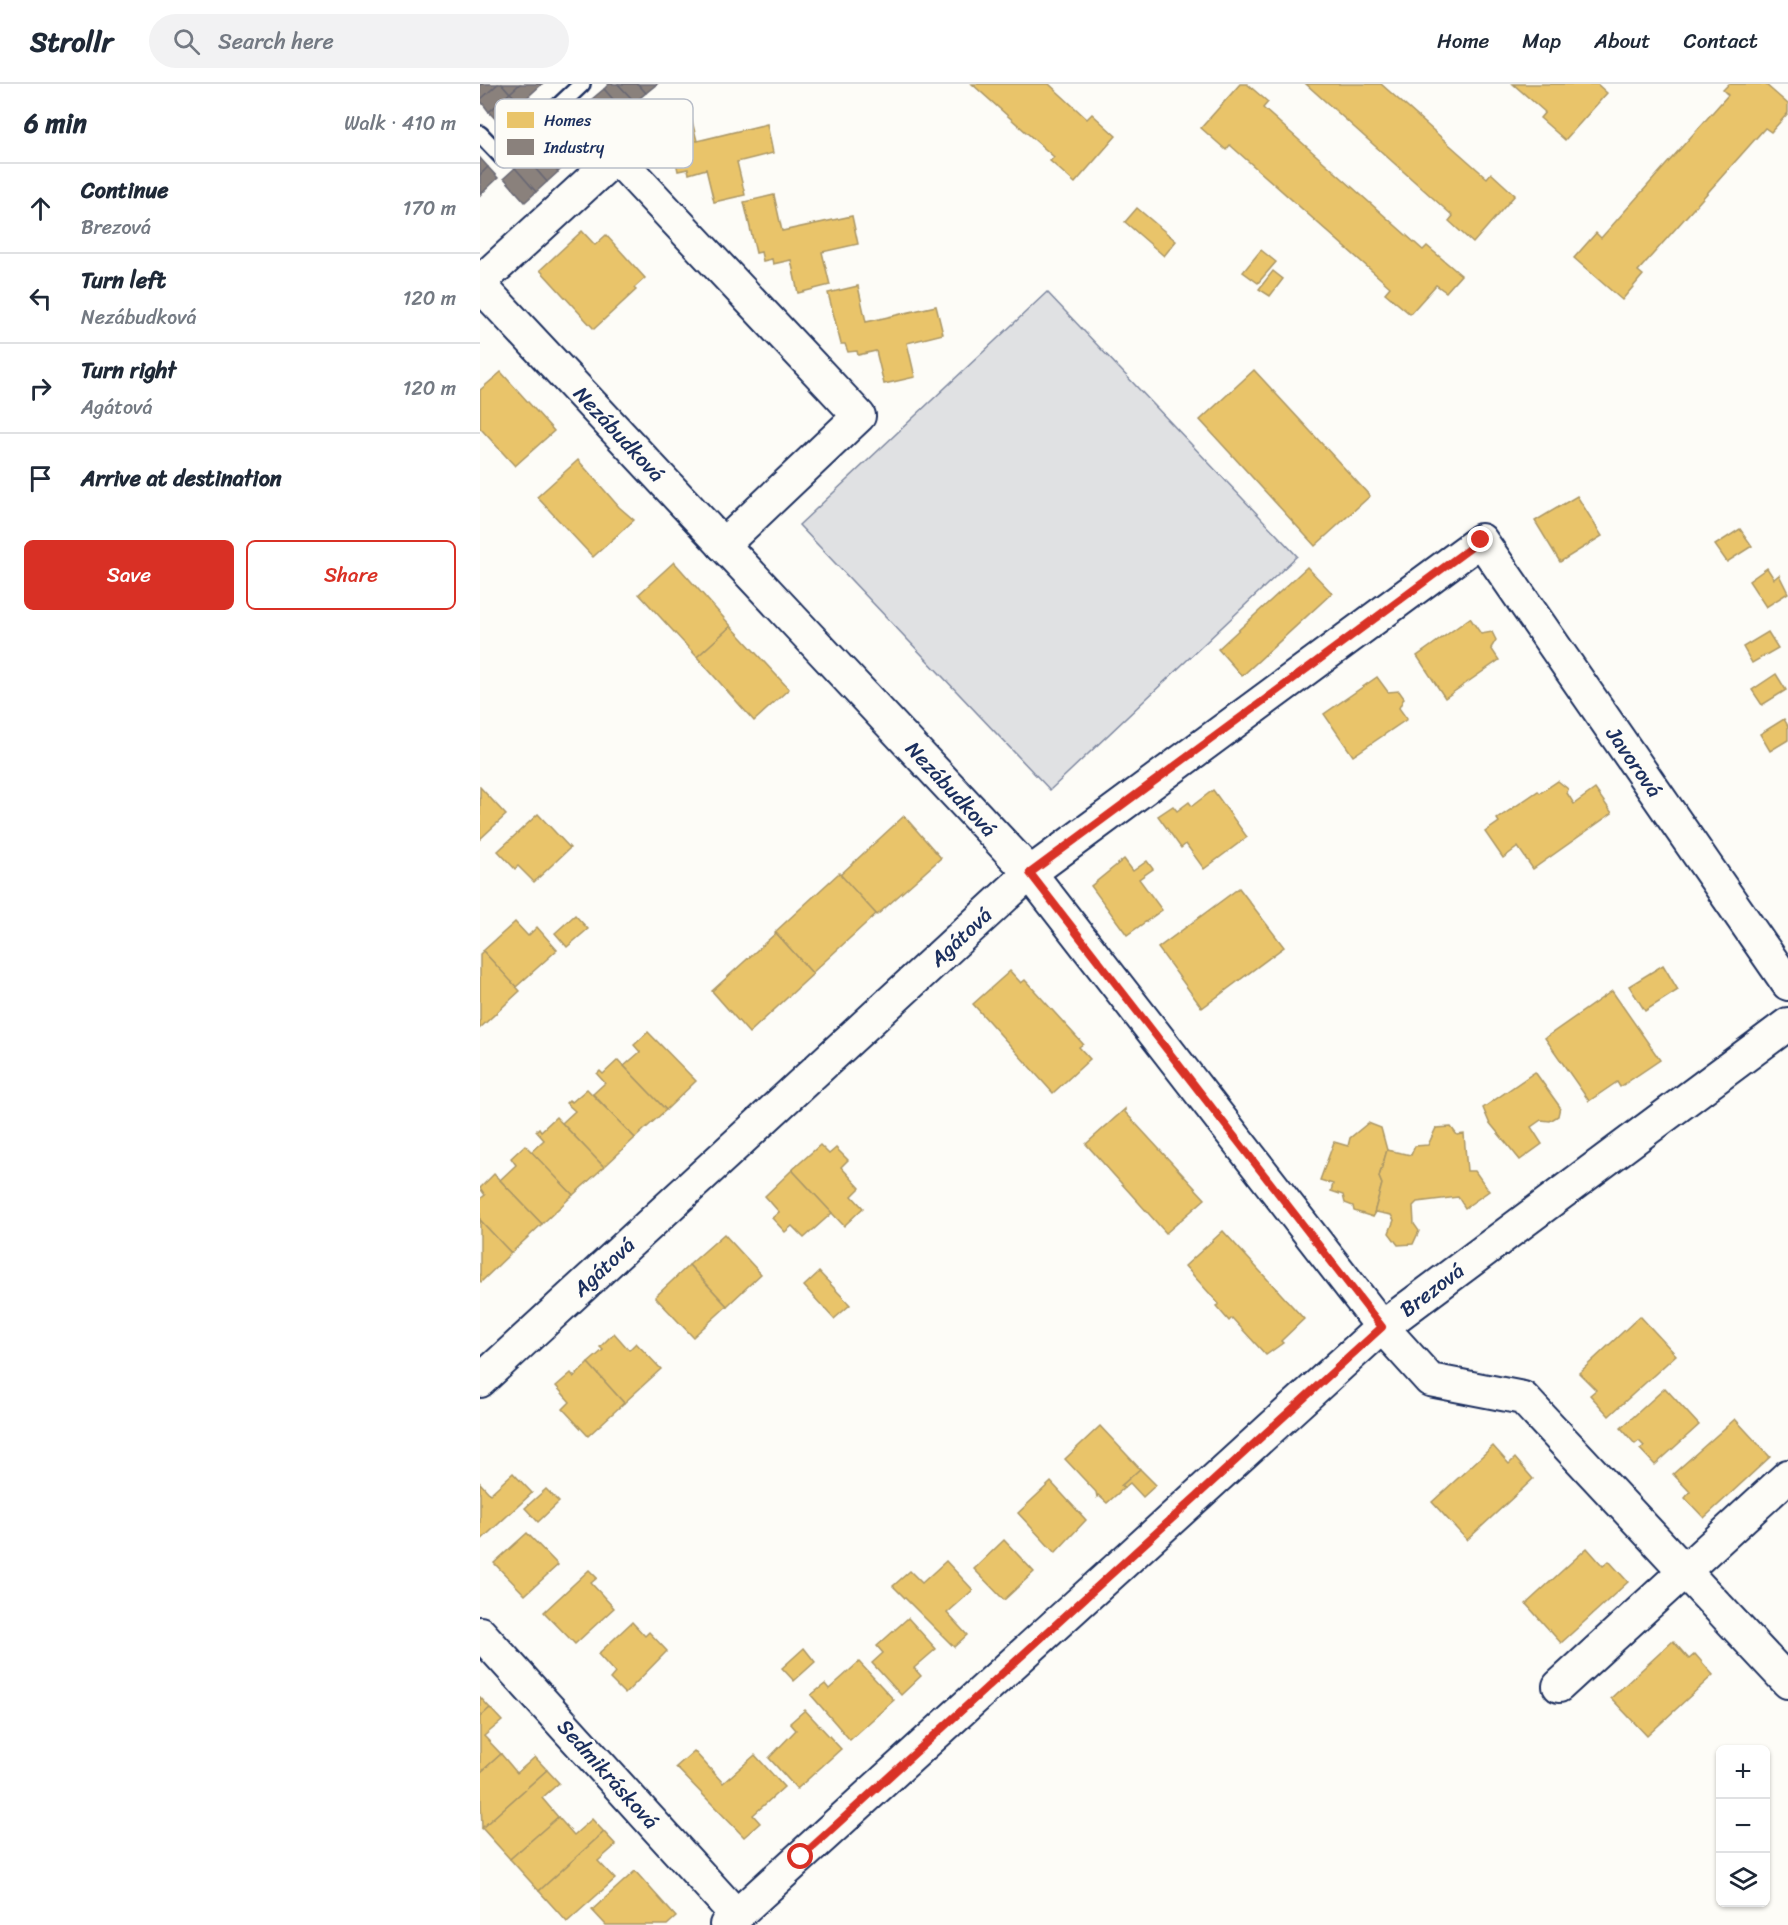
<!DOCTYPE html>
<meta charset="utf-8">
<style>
:root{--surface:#fff;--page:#f2f2f3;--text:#1f2937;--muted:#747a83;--line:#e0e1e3;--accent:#d93025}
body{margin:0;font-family:Sriracha,sans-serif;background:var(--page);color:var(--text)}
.controls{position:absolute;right:18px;bottom:18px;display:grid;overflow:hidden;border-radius:9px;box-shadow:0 2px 4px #0004}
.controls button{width:54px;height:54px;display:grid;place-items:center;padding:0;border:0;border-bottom:2px solid var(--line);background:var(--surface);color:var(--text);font:30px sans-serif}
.stop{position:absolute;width:18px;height:18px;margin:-14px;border:4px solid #d93025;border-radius:50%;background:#fff}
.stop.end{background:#d93025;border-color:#fff;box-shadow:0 2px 6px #0008}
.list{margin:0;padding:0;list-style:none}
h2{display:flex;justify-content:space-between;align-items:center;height:78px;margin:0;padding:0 24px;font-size:26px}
h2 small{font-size:20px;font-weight:400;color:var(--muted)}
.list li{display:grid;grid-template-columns:39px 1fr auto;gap:18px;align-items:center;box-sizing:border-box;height:90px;padding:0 24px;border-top:2px solid var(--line)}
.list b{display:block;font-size:22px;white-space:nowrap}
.list p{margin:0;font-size:20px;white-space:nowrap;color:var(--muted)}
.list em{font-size:20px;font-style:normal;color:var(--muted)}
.actions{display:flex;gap:12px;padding:18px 24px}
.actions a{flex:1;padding:14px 0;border:2px solid var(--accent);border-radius:9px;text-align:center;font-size:21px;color:var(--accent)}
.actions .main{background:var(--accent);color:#fff}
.icon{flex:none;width:33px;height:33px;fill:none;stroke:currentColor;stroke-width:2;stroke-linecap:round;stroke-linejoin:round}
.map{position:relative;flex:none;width:1308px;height:1841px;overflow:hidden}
header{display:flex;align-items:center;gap:36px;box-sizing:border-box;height:84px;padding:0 30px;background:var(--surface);border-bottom:2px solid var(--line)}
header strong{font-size:28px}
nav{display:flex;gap:33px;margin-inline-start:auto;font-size:21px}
.search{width:420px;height:54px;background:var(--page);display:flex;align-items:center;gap:15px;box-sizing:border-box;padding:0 21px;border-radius:33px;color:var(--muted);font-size:22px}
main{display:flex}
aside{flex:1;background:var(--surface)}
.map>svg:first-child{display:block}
.green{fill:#e0e1e3;stroke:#7e88a0;stroke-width:1.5}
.homes{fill:#e9c46a;stroke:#ab9766;stroke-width:1.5}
.industry{fill:#8a817c;stroke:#696873;stroke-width:1.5}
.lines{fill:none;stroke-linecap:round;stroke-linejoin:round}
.lane-casing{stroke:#1b2f5e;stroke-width:20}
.street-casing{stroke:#1b2f5e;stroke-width:36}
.lane{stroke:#fdfcf7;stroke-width:15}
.street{stroke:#fdfcf7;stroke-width:32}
.route{stroke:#d93025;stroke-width:8}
.labels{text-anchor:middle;stroke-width:6;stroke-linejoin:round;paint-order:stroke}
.street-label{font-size:21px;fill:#1b2f5e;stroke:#fdfcf7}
.key{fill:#fdfcf7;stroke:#b9bec9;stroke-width:1.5}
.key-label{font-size:16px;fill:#1b2f5e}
</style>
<header>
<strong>Strollr</strong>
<div class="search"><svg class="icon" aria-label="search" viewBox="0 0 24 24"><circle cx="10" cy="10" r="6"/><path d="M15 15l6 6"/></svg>Search here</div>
<nav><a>Home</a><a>Map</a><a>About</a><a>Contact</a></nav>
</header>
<main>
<aside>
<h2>6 min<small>Walk · 410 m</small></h2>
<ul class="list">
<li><svg class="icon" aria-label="ahead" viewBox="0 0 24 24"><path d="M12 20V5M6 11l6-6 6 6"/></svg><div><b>Continue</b><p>Brezová</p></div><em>170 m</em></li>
<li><svg class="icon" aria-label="left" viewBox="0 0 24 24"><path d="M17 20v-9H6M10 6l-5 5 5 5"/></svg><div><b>Turn left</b><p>Nezábudková</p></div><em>120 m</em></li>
<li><svg class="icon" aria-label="right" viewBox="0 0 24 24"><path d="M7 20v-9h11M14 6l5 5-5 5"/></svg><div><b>Turn right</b><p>Agátová</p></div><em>120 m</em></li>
<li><svg class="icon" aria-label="arrive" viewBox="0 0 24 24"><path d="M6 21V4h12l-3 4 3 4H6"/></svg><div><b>Arrive at destination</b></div></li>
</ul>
<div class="actions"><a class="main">Save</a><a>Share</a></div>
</aside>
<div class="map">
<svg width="1308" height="1841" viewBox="0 0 1308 1841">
<rect width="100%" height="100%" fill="#fdfcf7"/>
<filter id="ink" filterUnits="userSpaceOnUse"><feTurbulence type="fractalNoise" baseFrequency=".0167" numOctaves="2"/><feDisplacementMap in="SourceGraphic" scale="12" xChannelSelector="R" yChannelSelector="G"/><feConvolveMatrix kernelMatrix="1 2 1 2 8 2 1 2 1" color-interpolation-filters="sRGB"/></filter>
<g filter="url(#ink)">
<!-- green -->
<path class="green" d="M567,208L817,472L570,706L319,441Z"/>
<!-- homes -->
<g class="homes">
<path d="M492,0H569L607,35L612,30L636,52L595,99L570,77L574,73Z"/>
<path d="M760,0H767L788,18L783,24L943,166L947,162L981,191L966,208L956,201L930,230L905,209L910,203L750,61L746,66L721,44Z"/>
<path d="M826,0H901L1007,94L1011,89L1035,111L993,159L969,137L973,132Z"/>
<path d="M1033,0H1117L1127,9L1085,56L1060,34L1065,28Z"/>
<path d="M1249,0H1285L1308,20V29L1291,48L1285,44L1158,187L1163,191L1142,216L1094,174L1116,149L1121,154L1248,11L1243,6Z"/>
<path d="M208,21L217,57L287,40L293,69L257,78L265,111L234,118L226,85L209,90L208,85L198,87L196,78L191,79L179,28Z"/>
<path d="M294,111L302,147L372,132L378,160L342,168L350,201L318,209L311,176L293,180L292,175L283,177L281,168L276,169L264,118Z"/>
<path d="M657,124L696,157L684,172L645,138Z"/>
<path d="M102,147L115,161L126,151L165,194L154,204L156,206L114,245L60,186Z"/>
<path d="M781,166L796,178L778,199L763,188Z"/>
<path d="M793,187L803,195L790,212L779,205Z"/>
<path d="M378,202L386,238L456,222L463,250L427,259L435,293L404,300L396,267L378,271L377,267L368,268L365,260H361L348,209Z"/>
<path d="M774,286L890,412L835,462L720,336Z"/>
<path d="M21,288L74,347L35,382L0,344V306Z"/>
<path d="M98,376L139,423L154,436L113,473L57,413Z"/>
<path d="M1097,412L1122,452L1080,478L1055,437Z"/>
<path d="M1260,445L1272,462L1247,478L1235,461Z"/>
<path d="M194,478L251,542L217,573L159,510Z"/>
<path d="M827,483L852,509L762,592L738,565Z"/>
<path d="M1287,484L1294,495L1299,491L1308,509L1286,523L1269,497Z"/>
<path d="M990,534L1001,550L1012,548L1016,556L1011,564L1019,576L965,614L937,572Z"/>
<path d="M251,542L309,605L274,637L217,573Z"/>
<path d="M1288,548L1298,564L1272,579L1263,563Z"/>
<path d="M1296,590L1306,606L1282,621L1272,606Z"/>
<path d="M897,593L908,608L919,607L924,614L919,624L927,635L873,672L844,630Z"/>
<path d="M1304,635L1308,642V656L1290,667L1280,650Z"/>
<path d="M1078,697L1088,705L1087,709L1094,720L1115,705L1132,729L1053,785L1038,763L1023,774L1005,748L1019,738L1017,735L1058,707L1060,709Z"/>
<path d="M0,703L26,731L0,755Z"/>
<path d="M733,706L767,753L724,785L706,760L701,764L678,732L693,722L697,727L709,718L712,722Z"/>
<path d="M58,730L90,764L54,798L38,782L35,785L18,767Z"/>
<path d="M424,732L461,774L397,831L360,791Z"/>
<path d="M644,775L653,787L667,777L673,785L659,795L682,826L647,851L611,802Z"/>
<path d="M359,789L396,830L332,889L295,848Z"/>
<path d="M759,804L804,863L722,924L678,864Z"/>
<path d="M95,831L108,845L87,863L75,849Z"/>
<path d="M35,838L48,852L57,843L77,866L36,903L3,867Z"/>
<path d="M296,849L333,890L269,949L232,907Z"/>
<path d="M3,867L40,907L0,944V870Z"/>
<path d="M1183,881L1198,906L1165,927L1149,902Z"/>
<path d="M530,887L541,899L545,896L603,960L599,963L610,975L573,1009L493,920Z"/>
<path d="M1132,907L1180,976L1140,1003L1137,998L1109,1017L1065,954Z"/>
<path d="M168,948L216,997L186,1026L144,982L160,968L154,961Z"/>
<path d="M138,976L186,1026L155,1054L113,1010L125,999L117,990L120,987L123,990Z"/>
<path d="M1055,988L1080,1023L1078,1032L1070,1037L1061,1036L1051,1043L1062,1060L1040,1076L1009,1038L1003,1024Z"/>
<path d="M107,1005L155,1054L124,1083L82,1039L95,1027L86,1019L89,1016L92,1018Z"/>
<path d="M645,1025V1028L725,1115L686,1149L606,1060Z"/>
<path d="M76,1033L124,1083L93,1111L51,1068L64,1056L56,1047L59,1044L61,1047Z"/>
<path d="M888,1039L901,1044L907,1066L899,1093L902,1100L893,1133L874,1127L873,1122L865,1119L863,1111L851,1107L853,1100L840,1096L854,1058L868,1062L870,1054Z"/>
<path d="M971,1043L977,1051L984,1050L987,1087H995L1009,1107L985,1124L978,1113L937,1118L933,1122L934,1140L939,1147L933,1160L918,1161L909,1149L914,1136L911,1131L896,1128L893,1133L902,1100L899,1093L907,1066L931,1071L935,1062L948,1061L956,1044Z"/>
<path d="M45,1061L93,1111L62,1140L20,1096L36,1081L31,1074Z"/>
<path d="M340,1061L349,1070L356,1064L368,1076L361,1083L380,1104L372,1112L383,1124L364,1142L312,1086Z"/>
<path d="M312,1086L352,1129L324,1154L312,1142L305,1148L292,1134L299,1128L285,1112Z"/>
<path d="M14,1090L62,1140L31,1169L0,1136V1115L5,1111L0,1104Z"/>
<path d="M0,1136L31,1169L1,1198L0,1197Z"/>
<path d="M743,1147L824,1235L801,1257L803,1259L786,1271L752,1234L749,1237L736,1222L739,1220L705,1182Z"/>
<path d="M244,1150L281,1190L247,1222L209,1181Z"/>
<path d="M209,1181L247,1222L213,1253L175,1213Z"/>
<path d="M339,1188L370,1221L354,1235L324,1202Z"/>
<path d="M1160,1232L1196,1271L1129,1332L1110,1311L1116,1306L1099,1289Z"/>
<path d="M134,1249L149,1266L156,1259L181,1285L144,1319L108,1279L123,1266L120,1263Z"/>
<path d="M108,1279L144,1319L108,1352L83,1325L90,1318L76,1302L91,1289L94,1293Z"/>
<path d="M1185,1304L1219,1341L1175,1381L1160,1365L1164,1362L1159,1357L1155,1360L1141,1344Z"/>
<path d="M1255,1335L1290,1373L1224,1434L1205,1414L1210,1408L1193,1390Z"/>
<path d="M620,1342L660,1385L641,1402L644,1404L627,1419L618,1411L617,1413L616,1408L585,1375Z"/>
<path d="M1013,1362L1029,1380L1035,1374L1053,1395L987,1456L952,1418Z"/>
<path d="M660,1385L676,1401L663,1413L650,1399L644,1404L641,1402Z"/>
<path d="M33,1389L52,1409L0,1457V1399L10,1410Z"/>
<path d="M571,1398L606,1436L575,1469L538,1429Z"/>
<path d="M66,1405L79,1418L58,1438L45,1424Z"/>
<path d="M47,1449L78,1481L45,1511L14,1479Z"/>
<path d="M524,1456L554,1488L524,1516L494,1485Z"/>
<path d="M1107,1464L1123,1482L1129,1477L1148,1498L1081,1559L1046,1520Z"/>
<path d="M466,1477L493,1506L467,1529L487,1551L474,1563L413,1502L430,1487L442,1499Z"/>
<path d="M109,1486L117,1494L111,1499L134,1524L95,1560L64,1528Z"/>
<path d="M428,1534L456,1565L434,1584L441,1592L421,1611L392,1579L403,1569L397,1562Z"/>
<path d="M152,1538L165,1552L169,1548L187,1567L145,1610L130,1595L135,1589L118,1570Z"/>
<path d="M1193,1557L1209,1575L1215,1570L1233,1591L1167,1652L1131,1614Z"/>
<path d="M324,1564L335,1578L314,1597L302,1584Z"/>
<path d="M379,1578L414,1616L370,1656L331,1611L345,1600L349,1605Z"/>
<path d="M0,1613L10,1624L0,1633Z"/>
<path d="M10,1624L22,1637L4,1652L21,1670L0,1689V1633Z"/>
<path d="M325,1626L361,1665L317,1705L289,1674L316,1646L310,1639Z"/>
<path d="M214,1667L243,1699L275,1671L304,1703L273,1731L280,1739L264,1753L196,1683Z"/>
<path d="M21,1670L37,1689L55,1673L67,1686L2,1744L0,1689Z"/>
<path d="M67,1686L79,1699L62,1714L78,1733L30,1775L2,1744Z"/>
<path d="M78,1733L94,1751L112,1735L124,1748L59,1807L30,1775Z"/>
<path d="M124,1748L136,1761L118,1777L135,1795L87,1838L59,1807Z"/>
<path d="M155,1787L196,1833L187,1841H126L112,1826Z"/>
</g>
<!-- industry -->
<g class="industry">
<path d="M0,0H18L0,16Z"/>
<path d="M18,0H22L30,9L9,28L0,16Z"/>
<path d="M22,0H40L30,9Z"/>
<path d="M40,0H62L41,19L30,9Z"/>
<path d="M129,0H138L155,18L144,28L124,5Z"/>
<path d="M138,0H158L166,9L155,18Z"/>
<path d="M158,0H177L166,9Z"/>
<path d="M124,5L144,28L133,38L112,15Z"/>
<path d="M30,9L41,19L19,39L9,28Z"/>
<path d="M68,55L89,78L78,88L57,65Z"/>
<path d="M57,65L78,88L67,98L46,74Z"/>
<path d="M0,74L8,83L0,91Z"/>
<path d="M46,74L67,98L56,108L35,84Z"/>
<path d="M8,83L18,94L0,111V91Z"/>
<path d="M35,84L56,108L45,118L24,94Z"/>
</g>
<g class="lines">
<!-- lane casing -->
<g class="lane-casing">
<path id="lane" d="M0,50L23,74L102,0"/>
</g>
<!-- street casing -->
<g class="street-casing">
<g id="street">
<path d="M0,198L136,73L379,332L243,461"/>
<path d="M0,201L550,789L902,1243L950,1296L1043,1314L1308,1598"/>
<path d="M0,1297L550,789L1001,456L1308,900"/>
<path d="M0,1549L257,1832"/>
<path d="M1079,1602L1308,1392"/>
<path d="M246,1841L902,1243L1308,940"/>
</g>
</g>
<!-- lane -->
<use href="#lane" class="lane"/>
<!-- street -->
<use href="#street" class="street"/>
</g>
</g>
<g class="lines" filter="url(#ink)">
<!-- route -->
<path class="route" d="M321,1773L902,1243L550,789L1001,456"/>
</g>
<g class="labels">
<!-- street labels -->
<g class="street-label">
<text transform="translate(139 350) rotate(47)" y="7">Nezábudková</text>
<text transform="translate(1154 678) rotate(55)" y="7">Javorová</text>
<text transform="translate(471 705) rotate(47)" y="7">Nezábudková</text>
<text transform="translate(481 853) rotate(-43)" y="7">Agátová</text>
<text transform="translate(124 1183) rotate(-43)" y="7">Agátová</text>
<text transform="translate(952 1206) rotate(-37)" y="7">Brezová</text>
<text transform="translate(128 1690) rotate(48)" y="7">Sedmikrásková</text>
</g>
</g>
<!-- legend -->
<rect x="15" y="15" width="198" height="69" rx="9" class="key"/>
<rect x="27" y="28" width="27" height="16" fill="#e9c46a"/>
<rect x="27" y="55" width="27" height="16" fill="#8a817c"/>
<g class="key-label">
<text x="64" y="42">Homes</text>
<text x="64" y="69">Industry</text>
</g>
</svg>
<div class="controls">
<button>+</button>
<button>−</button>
<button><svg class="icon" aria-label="layers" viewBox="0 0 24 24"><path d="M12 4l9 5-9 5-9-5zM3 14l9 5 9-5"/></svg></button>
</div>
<div class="stop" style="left:321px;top:1773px"></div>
<div class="stop end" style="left:1001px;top:456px"></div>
</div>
</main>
